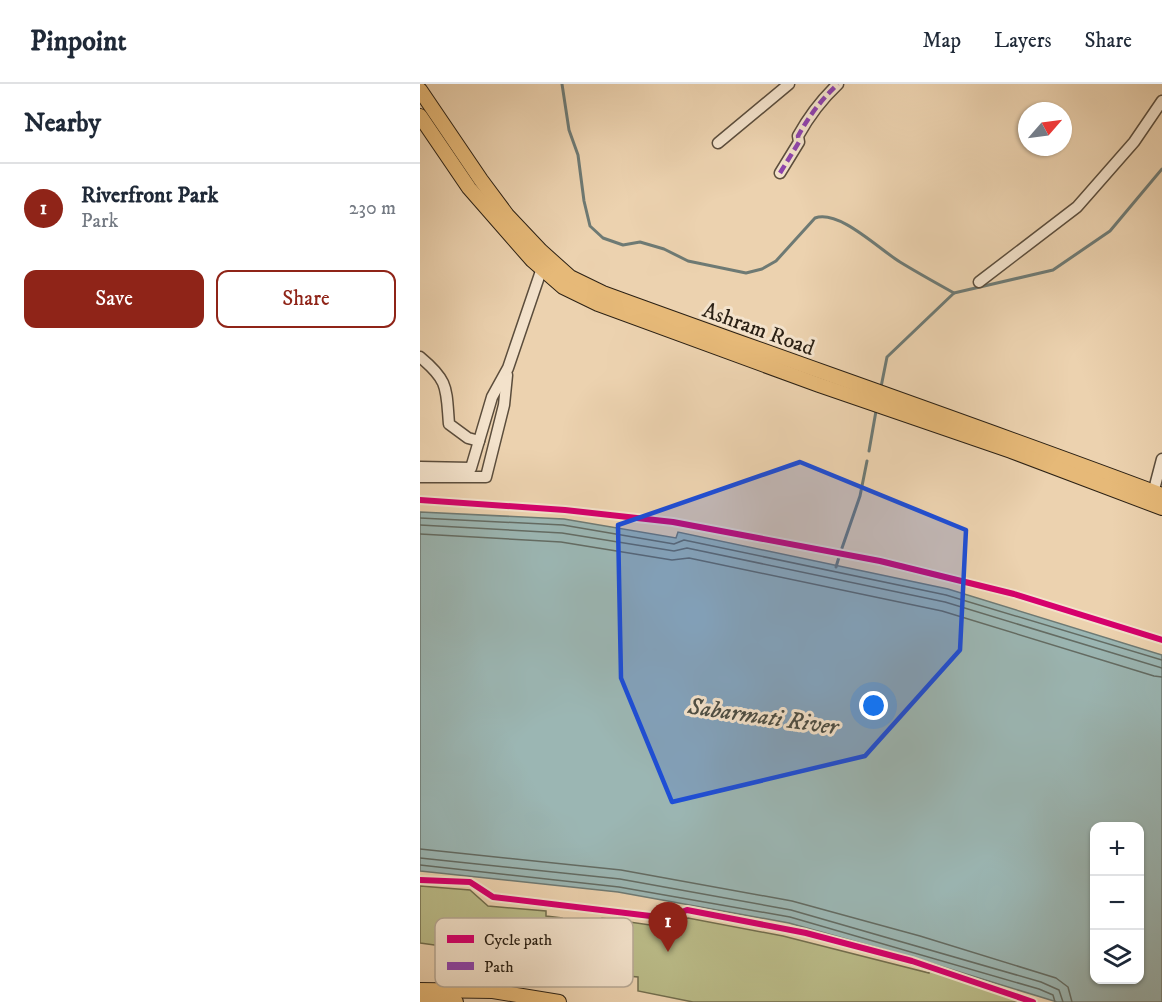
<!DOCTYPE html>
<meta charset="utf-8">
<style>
:root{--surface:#fff;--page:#f6f6f7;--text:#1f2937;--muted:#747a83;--line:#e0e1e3;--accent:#8f2418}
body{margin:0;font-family:"IM FELL DW Pica",serif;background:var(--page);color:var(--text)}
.controls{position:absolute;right:18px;bottom:18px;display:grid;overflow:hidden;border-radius:12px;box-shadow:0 2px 4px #0004}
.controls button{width:54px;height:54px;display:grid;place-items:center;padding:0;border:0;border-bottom:2px solid var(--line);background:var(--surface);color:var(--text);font:30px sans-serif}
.compass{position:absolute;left:598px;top:18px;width:54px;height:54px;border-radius:50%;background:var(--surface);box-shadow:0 2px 4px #0004;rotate:62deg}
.you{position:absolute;left:454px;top:622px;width:21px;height:21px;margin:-15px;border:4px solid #fff;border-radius:50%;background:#1a73e8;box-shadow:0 0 0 9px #1a73e833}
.badge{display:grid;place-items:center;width:39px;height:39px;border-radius:50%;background:var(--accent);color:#fff;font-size:20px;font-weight:700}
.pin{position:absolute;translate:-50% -50px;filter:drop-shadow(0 2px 3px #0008)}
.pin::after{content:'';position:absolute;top:32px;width:21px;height:18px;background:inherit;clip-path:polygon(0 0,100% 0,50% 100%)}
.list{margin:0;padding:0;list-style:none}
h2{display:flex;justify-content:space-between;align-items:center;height:78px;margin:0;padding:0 24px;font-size:26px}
h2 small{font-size:20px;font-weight:400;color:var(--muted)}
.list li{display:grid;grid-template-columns:39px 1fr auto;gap:18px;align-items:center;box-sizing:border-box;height:90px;padding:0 24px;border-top:2px solid var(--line)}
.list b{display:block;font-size:22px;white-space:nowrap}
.list p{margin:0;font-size:20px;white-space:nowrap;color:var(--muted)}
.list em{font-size:20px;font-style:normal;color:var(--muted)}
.actions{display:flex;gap:12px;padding:18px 24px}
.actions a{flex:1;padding:14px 0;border:2px solid var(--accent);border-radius:12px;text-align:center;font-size:21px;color:var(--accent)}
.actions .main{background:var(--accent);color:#fff}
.icon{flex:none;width:33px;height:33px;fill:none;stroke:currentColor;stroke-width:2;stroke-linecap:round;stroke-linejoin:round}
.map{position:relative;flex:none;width:742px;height:918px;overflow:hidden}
header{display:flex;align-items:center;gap:36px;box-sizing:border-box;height:84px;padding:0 30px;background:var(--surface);border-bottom:2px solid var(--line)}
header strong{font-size:28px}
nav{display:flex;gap:33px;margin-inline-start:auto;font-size:21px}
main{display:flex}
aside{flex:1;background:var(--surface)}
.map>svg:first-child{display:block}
.green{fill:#babb88;stroke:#726e4e;stroke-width:1.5}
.water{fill:#9bb6b3;stroke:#6e7a74;stroke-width:1.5;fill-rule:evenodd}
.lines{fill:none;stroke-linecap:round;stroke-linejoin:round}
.shore{stroke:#636c64;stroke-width:1.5}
.stream{stroke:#6e7a74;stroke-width:3}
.minor-casing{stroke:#5b4d3c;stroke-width:13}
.major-casing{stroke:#2b2115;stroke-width:16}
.minor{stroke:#f3e2cb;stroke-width:10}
.major{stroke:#e6b978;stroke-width:14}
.quiet{stroke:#8e44ad;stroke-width:4.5;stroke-dasharray:9 4.5;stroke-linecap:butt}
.cycleway-casing{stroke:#f3e2cb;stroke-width:10}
.cycleway{stroke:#d6006c;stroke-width:6}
.marked{fill:#1d4ed8;fill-opacity:0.2;stroke:#1d4ed8;stroke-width:4.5;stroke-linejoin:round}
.labels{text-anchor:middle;stroke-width:6;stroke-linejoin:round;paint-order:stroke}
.street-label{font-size:22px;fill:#2b2115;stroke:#f3e2cb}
.water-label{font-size:24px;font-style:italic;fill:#4d4e44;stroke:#f3e2cb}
.key{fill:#f3e2cb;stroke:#b7a894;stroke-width:1.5}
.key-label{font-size:16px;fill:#2b2115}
</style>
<header>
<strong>Pinpoint</strong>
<nav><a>Map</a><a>Layers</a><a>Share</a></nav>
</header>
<main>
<aside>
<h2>Nearby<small></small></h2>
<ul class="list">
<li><span class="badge">1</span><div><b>Riverfront Park</b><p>Park</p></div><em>230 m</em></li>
</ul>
<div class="actions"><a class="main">Save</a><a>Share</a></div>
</aside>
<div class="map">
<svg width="742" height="918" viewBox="0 0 742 918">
<rect width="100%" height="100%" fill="#ecd2af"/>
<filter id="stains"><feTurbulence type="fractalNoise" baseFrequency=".00333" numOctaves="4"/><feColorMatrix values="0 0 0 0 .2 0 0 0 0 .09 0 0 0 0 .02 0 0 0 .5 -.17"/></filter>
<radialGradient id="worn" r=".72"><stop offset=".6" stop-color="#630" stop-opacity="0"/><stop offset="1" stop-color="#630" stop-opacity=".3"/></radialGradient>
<!-- green -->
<path class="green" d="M0,802L50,806L68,822L126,827V832L142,834L141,843L164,846L165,836L181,838L182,834L244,843L268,834L363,852L509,889L510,885L609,918H273L218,907V893L137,886L138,878L0,859Z"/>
<!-- water -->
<path class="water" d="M0,428L144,435L256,454L258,448L528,505L742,571V918H637L494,874L369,839L198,808L0,787ZM674,742H720V896H674Z"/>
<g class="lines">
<!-- shore -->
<g class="shore">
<path d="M0,434L143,441L254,460L264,456L526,511L742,576"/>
<path d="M0,441L142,449L254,467L267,464L525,518L742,584"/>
<path d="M0,450L141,458L252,476L269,474L522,527L734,592L742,593"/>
<path d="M0,765L201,786L372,817L500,852L636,894L648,903L652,918"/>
<path d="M0,774L200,795L371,826L621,898L639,906L643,918"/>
<path d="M0,781L199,803L370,833L619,905L633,911L635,918"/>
</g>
<!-- stream -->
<g class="stream">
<path d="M142,0L149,46L158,71L164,117L170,142L183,154L203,161L220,158L244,165L268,177L326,189L342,185L356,177L395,134C419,125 460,166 480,178C498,189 516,199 534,209"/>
<path d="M461,303L467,273L534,209L633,186L690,147L742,85"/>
<path d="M449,367L456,327"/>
<path d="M422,464L440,412L447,377"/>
<path d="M416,483L419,473"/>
</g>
<!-- minor casing -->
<g class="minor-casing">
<g id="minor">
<path d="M298,59L369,0"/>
<path d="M360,89L379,58L378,52C389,32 401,16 418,0"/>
<path d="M559,198L657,123L714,58L742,17"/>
<path d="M0,273C29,297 26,304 29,340L48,354L59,357"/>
<path d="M0,383L51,384L72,313L88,284L122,184"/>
<path d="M0,393H66L84,321L87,291"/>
<path d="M732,413L742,375"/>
</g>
</g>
<!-- major casing -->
<g class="major-casing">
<g id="major">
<path d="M0,6L61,96L87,131L121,167L150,193L183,209C369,277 556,341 742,411"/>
<path d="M0,32L49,104L112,176L143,203L178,220L399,301L591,367L742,424"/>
<path d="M0,906L73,907L139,918"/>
<path d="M0,917L36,918"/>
</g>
</g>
<!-- minor -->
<use href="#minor" class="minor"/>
<!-- major -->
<use href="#major" class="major"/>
<!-- quiet -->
<path class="quiet" d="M360,89L379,58L378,52C389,32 401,16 418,0"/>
<!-- cycleway casing -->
<g class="cycleway-casing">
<g id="cycleway">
<path d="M0,416L145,426L253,438L460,477L594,510L742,556"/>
<path d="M0,796L50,798L73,813L247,834L267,826L386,849L492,877L613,918"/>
</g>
</g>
<!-- cycleway -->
<use href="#cycleway" class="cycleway"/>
</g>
<!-- marked area -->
<path class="marked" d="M380,378L546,446L540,566L445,672L252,718L201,594L198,441Z"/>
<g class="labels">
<!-- street labels -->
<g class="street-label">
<text transform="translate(339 244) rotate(20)" y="8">Ashram Road</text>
</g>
<!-- water labels -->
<g class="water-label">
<text transform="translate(343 632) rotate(8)" y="8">Sabarmati River</text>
</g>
</g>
<!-- legend -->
<rect x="15" y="834" width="198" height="69" rx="9" class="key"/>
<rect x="27" y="851" width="27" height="8" fill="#d6006c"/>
<rect x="27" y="878" width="27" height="8" fill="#8e44ad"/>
<g class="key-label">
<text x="64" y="861">Cycle path</text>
<text x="64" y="888">Path</text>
</g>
<rect width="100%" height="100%" filter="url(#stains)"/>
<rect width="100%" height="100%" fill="url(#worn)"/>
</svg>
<div class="controls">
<button>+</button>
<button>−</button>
<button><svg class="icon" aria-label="layers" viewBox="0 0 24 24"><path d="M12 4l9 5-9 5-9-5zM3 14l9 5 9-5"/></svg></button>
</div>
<svg class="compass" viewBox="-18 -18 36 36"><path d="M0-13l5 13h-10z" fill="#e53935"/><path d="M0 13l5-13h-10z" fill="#747a83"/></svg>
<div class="you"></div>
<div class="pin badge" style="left:248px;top:868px">1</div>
</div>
</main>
